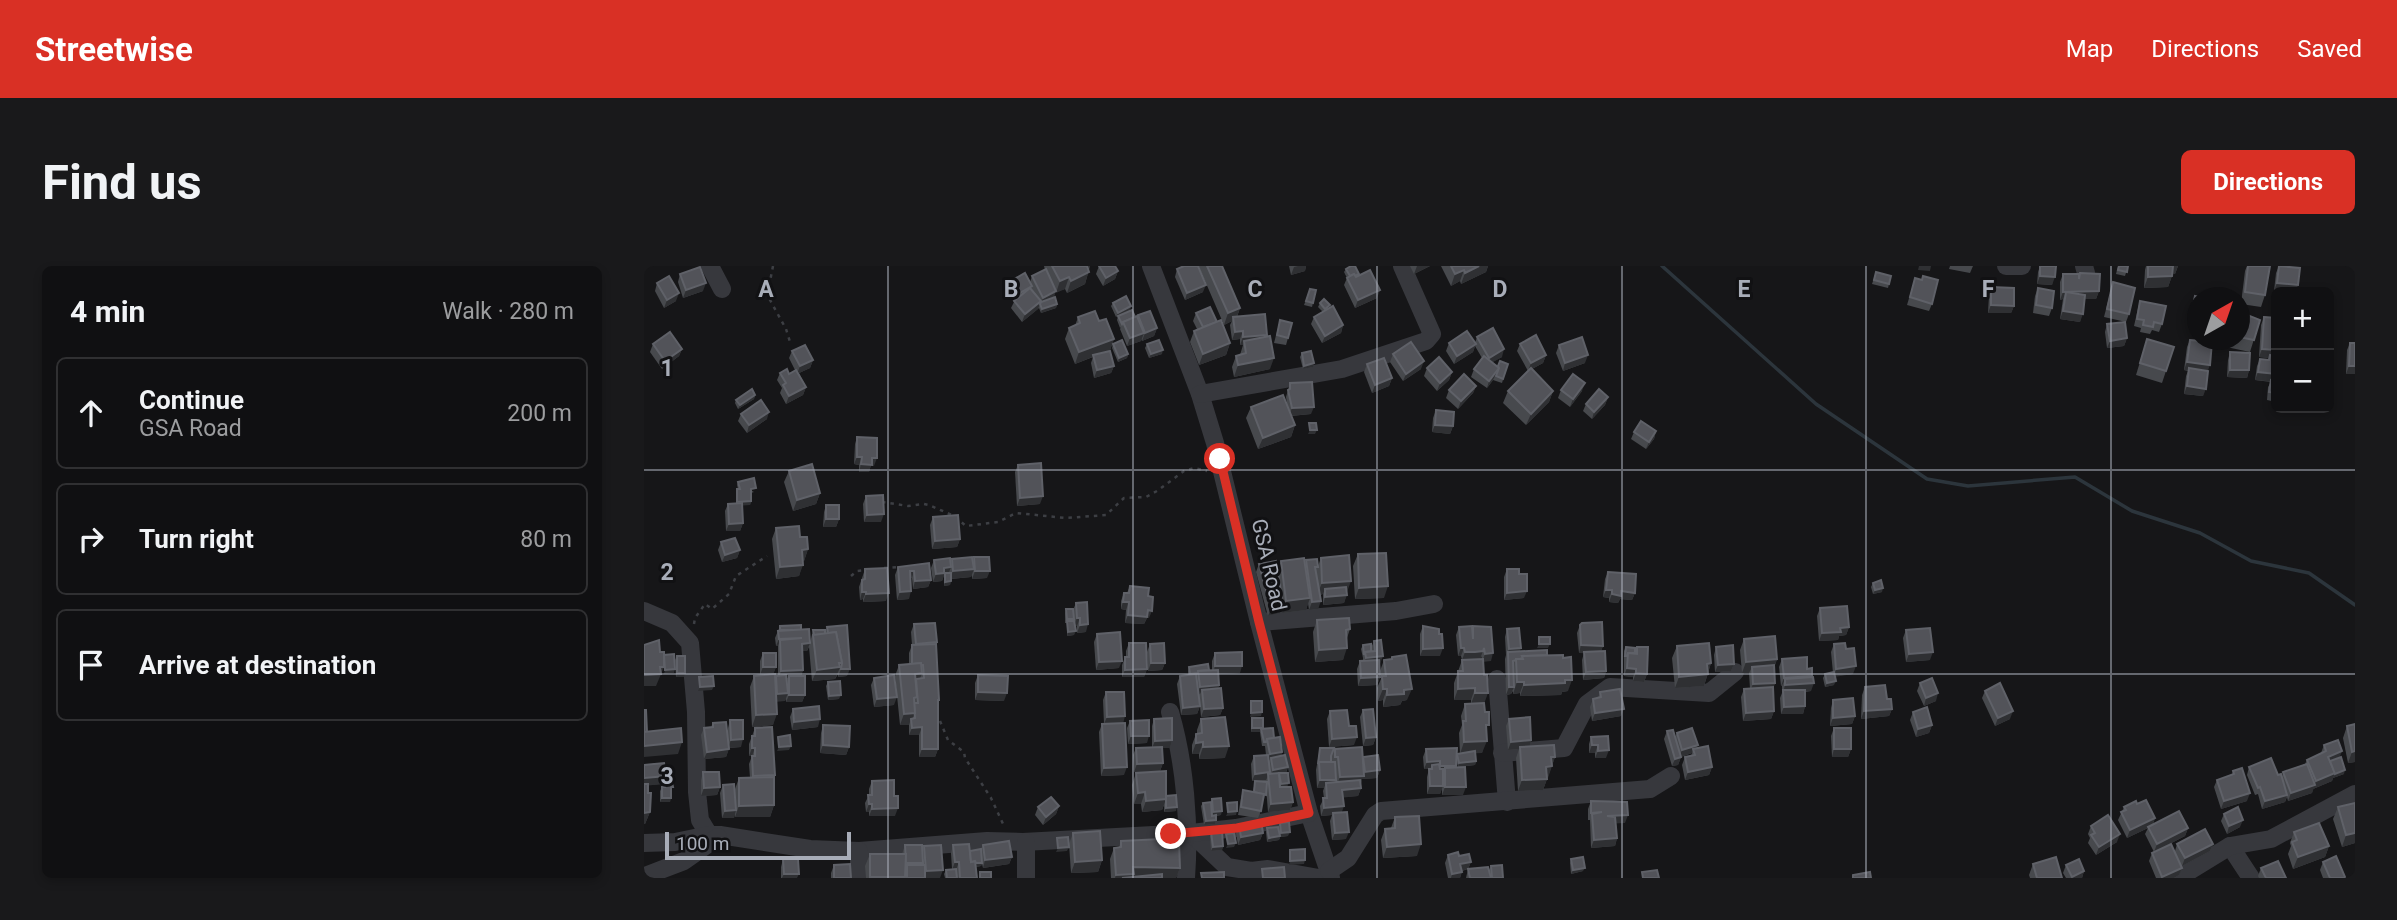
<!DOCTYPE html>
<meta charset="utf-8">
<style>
:root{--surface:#101012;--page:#19191b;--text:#f1f3f6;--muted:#9c9d9f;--line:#303032;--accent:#d93025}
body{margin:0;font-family:Roboto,sans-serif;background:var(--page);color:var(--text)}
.controls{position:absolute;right:21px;top:21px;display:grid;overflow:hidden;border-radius:10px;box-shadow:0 4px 10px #0003}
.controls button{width:63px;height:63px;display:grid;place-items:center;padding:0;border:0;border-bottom:2px solid var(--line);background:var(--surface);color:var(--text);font:35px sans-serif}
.compass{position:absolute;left:1543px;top:21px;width:63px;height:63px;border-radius:50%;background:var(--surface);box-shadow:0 4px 10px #0003;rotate:40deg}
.scale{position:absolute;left:21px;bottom:18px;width:186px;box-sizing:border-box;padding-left:7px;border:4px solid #a8adb8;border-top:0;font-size:19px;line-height:24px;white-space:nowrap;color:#a8adb8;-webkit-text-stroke:5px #111113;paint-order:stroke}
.stop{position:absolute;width:21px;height:21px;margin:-16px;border:5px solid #d93025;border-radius:50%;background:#fff}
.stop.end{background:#d93025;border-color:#fff;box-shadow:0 2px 7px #0008}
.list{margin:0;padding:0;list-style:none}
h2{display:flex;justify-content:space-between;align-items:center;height:91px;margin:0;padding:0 28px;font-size:30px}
h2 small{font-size:23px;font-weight:400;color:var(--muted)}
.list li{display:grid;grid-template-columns:46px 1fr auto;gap:21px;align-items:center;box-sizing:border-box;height:112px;margin:0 14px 14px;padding:0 14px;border:2px solid var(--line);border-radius:10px}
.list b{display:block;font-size:26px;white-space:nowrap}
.list p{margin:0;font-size:23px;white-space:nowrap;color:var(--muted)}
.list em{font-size:23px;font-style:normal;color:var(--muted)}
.icon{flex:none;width:38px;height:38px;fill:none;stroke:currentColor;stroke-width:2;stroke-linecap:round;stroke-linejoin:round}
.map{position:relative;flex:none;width:1711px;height:612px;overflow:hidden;border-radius:10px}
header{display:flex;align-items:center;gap:42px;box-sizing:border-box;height:98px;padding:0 35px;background:var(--accent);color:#fff}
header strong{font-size:33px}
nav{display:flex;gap:38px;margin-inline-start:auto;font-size:24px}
.intro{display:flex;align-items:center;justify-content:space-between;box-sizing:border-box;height:168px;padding:0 42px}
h1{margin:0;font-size:49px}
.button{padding:18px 32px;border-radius:10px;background:var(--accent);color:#fff;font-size:24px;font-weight:700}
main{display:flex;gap:42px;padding:0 42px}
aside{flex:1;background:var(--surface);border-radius:10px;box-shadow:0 4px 10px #0003}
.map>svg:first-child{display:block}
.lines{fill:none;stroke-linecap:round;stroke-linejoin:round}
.stream{stroke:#2c353c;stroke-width:3.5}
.path{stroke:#3d3f44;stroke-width:2.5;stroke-dasharray:3.5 5;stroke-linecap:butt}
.minor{stroke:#37383d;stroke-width:18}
.wall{fill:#47494d}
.shaded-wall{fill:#2f3033}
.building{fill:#525359;stroke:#5f6168;stroke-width:2}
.route{stroke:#d93025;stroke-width:9}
.grid{fill:none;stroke:#a8adb8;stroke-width:2;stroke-opacity:0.55}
.labels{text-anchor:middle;stroke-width:6;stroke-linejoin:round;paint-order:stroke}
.street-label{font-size:21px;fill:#a8adb8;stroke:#111113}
.grid-label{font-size:23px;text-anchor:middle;font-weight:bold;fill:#a8adb8;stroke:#111113;stroke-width:6;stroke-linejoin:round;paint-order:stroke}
</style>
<header>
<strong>Streetwise</strong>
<nav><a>Map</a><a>Directions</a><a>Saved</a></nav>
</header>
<div class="intro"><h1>Find us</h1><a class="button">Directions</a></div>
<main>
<aside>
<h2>4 min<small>Walk · 280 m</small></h2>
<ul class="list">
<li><svg class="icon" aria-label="ahead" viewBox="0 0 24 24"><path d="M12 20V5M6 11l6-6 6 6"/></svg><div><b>Continue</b><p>GSA Road</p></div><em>200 m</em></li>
<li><svg class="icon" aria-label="right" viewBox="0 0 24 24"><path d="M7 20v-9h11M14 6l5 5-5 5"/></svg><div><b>Turn right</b></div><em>80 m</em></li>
<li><svg class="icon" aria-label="arrive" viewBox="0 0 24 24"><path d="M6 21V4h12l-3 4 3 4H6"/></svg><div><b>Arrive at destination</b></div></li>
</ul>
</aside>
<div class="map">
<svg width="1711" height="612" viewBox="0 0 1711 612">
<rect width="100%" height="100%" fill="#161618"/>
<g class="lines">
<!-- stream -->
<path class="stream" d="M1018,0L1172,138L1283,213L1324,220L1431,211L1488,245L1556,267L1607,295L1665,307L1711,339"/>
<!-- path -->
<g class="path">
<path d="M129,0L124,26L126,34L142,63L147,79"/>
<path d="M238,236L264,240L280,238L285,239L310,250L322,260L354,256L372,247L422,252L462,249L480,232L502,231L513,225L540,205L550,202L563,205"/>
<path d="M240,302L254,301"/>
<path d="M207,310L213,305L223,304"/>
<path d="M50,358L51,352L61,338L68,343L85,328L92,310L123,290"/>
<path d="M296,455L304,474L320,486L321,492L347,532L360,560"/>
</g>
<!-- minor -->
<g class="minor">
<path d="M66,0L78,23"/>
<path d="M507,0L556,128L571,177L615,356L665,547L687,612"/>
<path d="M1362,0H1378"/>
<path d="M1440,0L1442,7"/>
<path d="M556,128L698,103L782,75L788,68L758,0"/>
<path d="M0,345L28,357L46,377L52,446L53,526L56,554L65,569"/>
<path d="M615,356L752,345L790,338"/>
<path d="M853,413L863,536"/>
<path d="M526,446C541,497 546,559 542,612"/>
<path d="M858,487L920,482L943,438L966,421L1065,427L1091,406"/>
<path d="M547,567L583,601L607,605L624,603L675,612"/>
<path d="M0,577L31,576L65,569H76L166,583L215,585L343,575L379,576L547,567L592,562L665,547"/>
<path d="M1586,580L1607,612"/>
<path d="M685,605L704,592L731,549L737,545L1006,523L1027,510"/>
<path d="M1,610L40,595L74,571"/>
<path d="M215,612V585"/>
<path d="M382,612V576"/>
<path d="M1534,612L1586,580L1627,573L1711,528"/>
</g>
</g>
<!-- wall -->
<g class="wall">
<path d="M400,0H446L441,18L423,27L421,23L411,26L410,31L413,38L412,42L397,47L395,42L378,56L367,42L371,34L364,23L367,15L386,16L388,10L401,4Z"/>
<path d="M455,0L474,5L471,13L459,20L452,8Z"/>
<path d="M555,0H578L596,42L593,51L622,71L626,103L590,111L588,101L592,90L596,89L599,79H596V73L588,74L586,59L588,55L580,59L555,1Z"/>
<path d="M645,0H662L661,5L647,9Z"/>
<path d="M766,0H786L770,8Z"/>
<path d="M797,0H844L842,6L817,18L816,15L807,20Z"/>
<path d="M1306,0H1329L1326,7L1305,3Z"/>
<path d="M1396,0H1413L1411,2L1408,19L1393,18L1394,6Z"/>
<path d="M1474,0H1484L1481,10L1472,8Z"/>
<path d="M1502,0H1534L1531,8L1529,7L1524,21L1500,22L1501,4Z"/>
<path d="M1603,0H1626L1621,29L1617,41L1597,38L1601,5Z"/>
<path d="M1635,0L1652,26L1630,25L1632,7Z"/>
<path d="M533,3L559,26L541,34L531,11Z"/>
<path d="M702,3L714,10L733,32L711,42L700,19L703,12L700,6Z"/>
<path d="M1232,6L1247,10L1244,22L1228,18Z"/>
<path d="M36,8L59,25L39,32L34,16Z"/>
<path d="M1419,8L1455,25L1452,33H1441L1436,56L1416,53L1419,33L1416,34V16Z"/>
<path d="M1271,12L1288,38L1285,45L1263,39Z"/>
<path d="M1469,16L1485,48L1482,56L1460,51Z"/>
<path d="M13,17L32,35L20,42L11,25Z"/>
<path d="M1347,21L1370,40L1367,47H1344L1345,29Z"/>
<path d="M1394,22L1408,42L1405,50L1389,47L1391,30Z"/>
<path d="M666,23L672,24L668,41L660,39Z"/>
<path d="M1551,30L1553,32V44L1548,43Z"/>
<path d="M1496,35L1518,58L1515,66L1508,64L1506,68L1496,66L1497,62L1490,60L1494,42Z"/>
<path d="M469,37L486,44L476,49L494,51V49L513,62L510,70L498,75V73L497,75L483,80L476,63L477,61L476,62L473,54L474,50L472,51L467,40Z"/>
<path d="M676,37L685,42L699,59L697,67L678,77L667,58L670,51L679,46L674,41Z"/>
<path d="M1595,41L1603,49L1616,54L1606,86L1568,78L1559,130L1540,128L1542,110L1544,105L1540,104L1543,81L1546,74L1568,77L1569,74H1595Z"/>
<path d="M552,47L573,56L586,77L582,89L555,99L546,76L550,65L553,63L549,55Z"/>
<path d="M434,51L455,55L470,73L466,84L461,86L470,100L467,107L450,112L447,97L449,91L431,98L421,73L425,62L431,60Z"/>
<path d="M1620,51L1632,52V136L1623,134L1624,121L1627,116L1611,114L1613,100L1616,93L1624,94L1625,92L1615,91L1617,59Z"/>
<path d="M636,54L644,72L642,79L630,77Z"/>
<path d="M1463,58L1483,72L1480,80L1463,82L1461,66Z"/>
<path d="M833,71L858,91L848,96L854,100L864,98L858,117L849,114L843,122L827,111L830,103L838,92L831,80L829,86L810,98L802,85L805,77H831Z"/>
<path d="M1503,73L1522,105L1518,117L1492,109Z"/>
<path d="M1706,77H1711V108H1702L1703,84Z"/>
<path d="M9,78L38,83L35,90L18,103L6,86Z"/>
<path d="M469,78L484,88L483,92L474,96L468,82Z"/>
<path d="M503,78L518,88L505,92L501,82Z"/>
<path d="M876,78L902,89L899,97L888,103L909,125L905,136L882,159L859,137L864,125L884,105L873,85Z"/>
<path d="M915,79L941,97L919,105L912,87Z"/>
<path d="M148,85L169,94L166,102L155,107L162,121L159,129L142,138L136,127L138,122L133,114L136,107L145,108L151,104L145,92Z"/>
<path d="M1586,86L1605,104L1603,112L1583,111L1584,94Z"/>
<path d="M658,87L669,101L659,103L656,91Z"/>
<path d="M749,88L777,103L759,115L746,96Z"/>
<path d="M723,98L748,112L745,120L728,127L720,106Z"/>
<path d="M783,102L808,106L805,114L793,125L780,110Z"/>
<path d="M646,117L667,148L647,150L651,159L647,171L614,183L602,152L607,141L643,138L642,131Z"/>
<path d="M832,120L829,127L814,143L802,132L805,124Z"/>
<path d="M917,124L938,125L926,141L914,132Z"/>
<path d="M111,129L110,133L94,143L91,137L92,134Z"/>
<path d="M964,131L961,139L948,153L939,145L942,138Z"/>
<path d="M792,144L809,160L806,168L788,166L789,152Z"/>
<path d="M97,148L123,153L103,167L94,155Z"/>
<path d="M1012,165L1010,173L1002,183L987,173L990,166Z"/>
<path d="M213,171L230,200L227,199L225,206H215V199L210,198L211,178Z"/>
<path d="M374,199L396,238L373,240L371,206Z"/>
<path d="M145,205L176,227L172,238L149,245L140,216Z"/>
<path d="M94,216L110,226L107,227V235L106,239H98L99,257L96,265H82L81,245L84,238L92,237V227L94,223L93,219Z"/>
<path d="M222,230L237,256H220L219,238Z"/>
<path d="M182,239L195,253L192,261H179L180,246Z"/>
<path d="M289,251L316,273L313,281L288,283L286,259Z"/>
<path d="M132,262L156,271L164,283L160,295H159L155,310L132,313L128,273Z"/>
<path d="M77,276L96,284L93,292L78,296L74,284Z"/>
<path d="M714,288L740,332L711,333L709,300Z"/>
<path d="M330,291L343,312L328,313V308L327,311L307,313L306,319L300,320V309L298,315L289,316L287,302L290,294L306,297L308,293L329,295Z"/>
<path d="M677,292L703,326L700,337L679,339V328L676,329L674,343L665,344L664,337L662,344L638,347V343L636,347L624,350L612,306L615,298L633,305L637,295L661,297L662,294L674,300Z"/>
<path d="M285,297L287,314L284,321L269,323L268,312H266L265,333L253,334L251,309L254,301Z"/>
<path d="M221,303L242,335L219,336V333L216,334L215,321Z"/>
<path d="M863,303L880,332L860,334V311Z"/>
<path d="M964,306L991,327L988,334L976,333L974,337L965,336V332L959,331L961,313Z"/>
<path d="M1229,317L1238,326L1229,328L1227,321Z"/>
<path d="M486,320L504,330L505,352H503L500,358L481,357L482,344L477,343V335L480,327H483Z"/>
<path d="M432,337L442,366L433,367V360H431L430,369L423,370V357H421V347L422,343L429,344Z"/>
<path d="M1176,342L1205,361L1202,369L1195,370L1194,374L1175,375L1173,350Z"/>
<path d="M673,354L706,363L703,372L699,394L671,396L669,366Z"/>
<path d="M270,358L293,376L294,483L291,491H275V469H265V459H256L251,410L255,399L265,398V387L268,379L267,366Z"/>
<path d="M936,359L959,380L957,385L962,405L960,412L939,414L938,394L940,387H935L933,367Z"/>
<path d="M136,360L157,364L166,377L169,364L181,367L183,361L203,410L194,411V408L191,413L168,415L165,381L163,385H158L159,404L157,410L161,429L158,436H142V432L141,435H133L129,459L108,461L106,421L110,410L116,409V395L119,387L132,401L129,408L131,412L134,409V380H132L131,372Z"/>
<path d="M779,360L796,390H776V368Z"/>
<path d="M829,360L847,395H839L840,437L842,468L838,487H831L832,495L831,499L814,501L812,493L811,502L819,529H798V522L796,528H783V511L785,503H780L779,491L782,483L812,491L813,488H816L815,467L818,459L817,450L821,438H827V434H810V417L818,394L838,393L837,390L836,393L818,394L817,390H814L812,369L815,361L828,363Z"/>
<path d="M863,363L876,385L903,389L924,425L918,426L917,429L876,430V427L869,428V425L867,428L862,429L861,393L862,389L861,371Z"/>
<path d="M1262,364L1286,394L1262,396L1259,372Z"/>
<path d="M453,368L475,402L452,404L450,376Z"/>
<path d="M1100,373L1133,393L1130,402L1131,417L1129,423L1130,445L1127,453L1099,455L1097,431L1100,423H1106L1105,407H1098L1096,384Z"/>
<path d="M730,375L736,398V411L733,419L714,420L713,403L716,395H719V392L717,383L719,379L727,382Z"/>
<path d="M485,377L503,403L500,411H478V399L481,391H482V385Z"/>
<path d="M506,378L521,397L518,404L504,405L503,386Z"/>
<path d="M1190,378L1202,383L1209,408L1190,410V419L1181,421L1179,412L1181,408L1189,407L1187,386Z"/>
<path d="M1033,380L1067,397L1060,420L1031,422L1028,392Z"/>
<path d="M982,381L991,387L993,381L1003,408L1000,416L989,415V411L980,410V385Z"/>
<path d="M1072,381L1090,398L1087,405L1071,406L1070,389Z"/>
<path d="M571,387L596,407L574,408L575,419L574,422L579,442L576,449L557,451L556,440L553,448L537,449L533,418L536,410L544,409V405L545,401L568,404V395Z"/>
<path d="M33,390L40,411H32L31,394Z"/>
<path d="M748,391L763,434L758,435L756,439L739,441V434L734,435L733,422L737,413L736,405L740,394L747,393Z"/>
<path d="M1138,393L1163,403L1168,410L1167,425L1161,426V440L1159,448H1137L1136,432L1138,427V420H1137L1135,401Z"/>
<path d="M334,409L360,435L331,434V417Z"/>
<path d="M230,412L250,439L230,441L227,419Z"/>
<path d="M184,416L195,433L184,434L182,420Z"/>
<path d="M1276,417L1292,435L1280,440L1273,425Z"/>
<path d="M1221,421L1243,433L1248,443L1245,450L1217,453L1218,429Z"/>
<path d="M1341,425L1366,453L1351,460L1338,432Z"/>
<path d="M462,426L479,457L480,509L457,510L455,466L458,458H460L459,434Z"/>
<path d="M956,426L977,450L948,455L946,441L949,433L954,432Z"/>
<path d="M1189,434L1211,450L1208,458L1186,460L1187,442Z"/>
<path d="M149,443L174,461L148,464L146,451Z"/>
<path d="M719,444L732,471L729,479L719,480L716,451Z"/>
<path d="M686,445L710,479L685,481L683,453Z"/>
<path d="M1269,446L1288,459L1285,467L1272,471L1266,454Z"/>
<path d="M608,452L619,463L630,472L638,486L637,490L644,501L642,507L643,521L649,536L646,544L624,546L622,521L620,533H619L617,545L614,552L594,549L597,532L599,524L609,526L611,515H608L607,498L610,490L622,489L621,480H618L616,466H607V456Z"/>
<path d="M510,453L528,474L526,482H518L519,497L516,505L490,506L489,489L492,482L508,481V460Z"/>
<path d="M557,453L581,492L555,493V488H548V479L552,468H553V464Z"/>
<path d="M865,453L887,474L885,480L911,491L899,524L874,525L872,492L875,483L864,484L862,460Z"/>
<path d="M86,454L97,481L85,482L82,491L60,493L57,469L60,462L67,461L69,457L84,479V462Z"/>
<path d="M486,455L503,477L484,478L483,462Z"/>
<path d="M179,459L205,481L202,489L176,487L177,467Z"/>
<path d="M1703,460L1711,496L1704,497L1699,472Z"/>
<path d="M111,462L131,509L130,513V539L126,551H91V547L90,552H78L76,527L79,519L91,523L95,512H106L105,498L108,490H105V478Z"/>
<path d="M1190,462L1207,483L1204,491H1188L1187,470Z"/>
<path d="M1023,465L1031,471L1033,467L1054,479L1052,482L1068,501L1065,509L1041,514L1038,499L1041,491L1047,490L1048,487L1037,491L1034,499L1028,500L1020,473Z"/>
<path d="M947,471L962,492H951V487H945V478Z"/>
<path d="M1680,479L1696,492L1700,508L1689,512L1688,515L1669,523L1668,527L1644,535L1643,531L1641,536L1618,543L1614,528L1611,529L1603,509L1605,501L1638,511L1639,506L1661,498L1663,494L1677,487Z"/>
<path d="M676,482H690L718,493L736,504L733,512L718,513L717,518V522L714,530L699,531L698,546L702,573L688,574L686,555L688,549L677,550L676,540L680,532L679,525L680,522H673L672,504Z"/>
<path d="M0,499L22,510L20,514L28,524L27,525L26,536H16V525L18,521V518L4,519L6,546L1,558H0Z"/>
<path d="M1589,505L1603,535L1577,543L1570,521L1573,514L1588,509Z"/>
<path d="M59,506L76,521L73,529L57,530V514Z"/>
<path d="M492,507L522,530L532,545L520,546V539L518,544L498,546L497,538H490L488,519Z"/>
<path d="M228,515L250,530L251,550H225V546H222L221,537L225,529V523Z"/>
<path d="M568,533L577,549L572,550V554L571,558L560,559L557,540L559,537L567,536Z"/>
<path d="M947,535L981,557H972L973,572L971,580L947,582L946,554H944V543Z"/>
<path d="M1493,538L1511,552L1509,558L1544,562L1541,570L1510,586L1501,568L1504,562L1483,572L1474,554L1480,541Z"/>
<path d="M415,540L412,548L399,559L391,549L394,541Z"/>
<path d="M1694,541L1711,577L1698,581L1689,553Z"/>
<path d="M1580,548L1596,561L1583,568L1577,555Z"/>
<path d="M751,551L773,590L739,592L737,574L741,563L747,562Z"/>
<path d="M636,557L644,570L636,571L635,574L623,576L622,566L623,562L634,561Z"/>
<path d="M595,559L619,567L616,574L594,579L592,567Z"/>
<path d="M1447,560L1473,576L1452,589L1444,577L1446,572L1444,568Z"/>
<path d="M567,566L579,580L578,584L567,585L566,570Z"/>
<path d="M1650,566L1685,580L1681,591L1649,603L1644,588L1647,580L1646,577Z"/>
<path d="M429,567L458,594L454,606L427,607L425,578Z"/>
<path d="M477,575L518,577L536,602L532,612H467L466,593L470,582L475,581Z"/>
<path d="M1533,578H1569L1566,585L1538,600L1535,609L1530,612H1512L1505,595L1508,587L1531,585Z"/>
<path d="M261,579L278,585L280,580L296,612H222L221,600L226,588H258Z"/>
<path d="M309,579L326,585H337L339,579L368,591L365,598L339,602L338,598L337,600L332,601L333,612H301L300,608L302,604L308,603L307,587Z"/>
<path d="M804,589L827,596L824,603L818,605L816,612H804L801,597Z"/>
<path d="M139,593L153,612H137V601Z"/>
<path d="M927,593L939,605L927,608L926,597Z"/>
<path d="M1679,596L1701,611V612H1679L1676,604Z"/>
<path d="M1389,598L1418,612H1386L1385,609Z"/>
<path d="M190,599L207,612H187V607Z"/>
<path d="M1422,599L1440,605L1438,612H1422L1419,607Z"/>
<path d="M847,600L859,612H822L824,603L845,604Z"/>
<path d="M1617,602L1642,612H1615L1614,610Z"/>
</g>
<!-- shaded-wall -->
<g class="shaded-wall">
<path d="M443,0H446L441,18L423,27L427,15Z"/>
<path d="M654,0H662L661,5L647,9L650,1Z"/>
<path d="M773,0H786L770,8Z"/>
<path d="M835,0H844L842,6L817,18L821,7Z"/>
<path d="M1275,0H1287L1286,5L1274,4Z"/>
<path d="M1528,0H1534L1531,8L1525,7Z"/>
<path d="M820,4L816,15L807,20L811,8Z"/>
<path d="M474,5L471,13L459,20L462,12Z"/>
<path d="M1396,10L1411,11L1408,19L1393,18Z"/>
<path d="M1528,10L1524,21L1500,22L1504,11Z"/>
<path d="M425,11L421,23L412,27L416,15Z"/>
<path d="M62,17L59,25L39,32L42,24Z"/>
<path d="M1633,17L1654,19L1652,26L1630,25Z"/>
<path d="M562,19L559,26L541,34L543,27Z"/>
<path d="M736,24L733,32L711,42L714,34Z"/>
<path d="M412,25L409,33L396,39L399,32Z"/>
<path d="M1455,25L1452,33H1421L1422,26L1419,33L1416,34L1419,26Z"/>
<path d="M35,27L32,35L20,42L23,34Z"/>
<path d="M397,35L394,43L378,56L381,48Z"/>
<path d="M413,38L412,42L397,47L398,43Z"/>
<path d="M1347,39L1370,40L1367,47H1344Z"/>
<path d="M487,40L486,44L472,51L474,47Z"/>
<path d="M596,42L592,53L589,51L588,55L580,59L584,47Z"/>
<path d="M1419,45L1439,48L1436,56L1416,53Z"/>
<path d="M699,59L697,67L678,77L681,70Z"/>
<path d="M513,62L510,70L498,75L501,67Z"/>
<path d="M599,65L596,73L588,74L591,66Z"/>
<path d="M500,67L497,75L483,80L486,72Z"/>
<path d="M623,69L620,76L600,75L599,79H596L599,71Z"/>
<path d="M1483,72L1480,80L1463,82L1466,75Z"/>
<path d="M470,73L466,84L431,98L435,86Z"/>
<path d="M586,77L582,89L555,99L559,88Z"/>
<path d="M832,78L829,86L810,98L813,90Z"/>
<path d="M38,83L35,90L18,103L21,95Z"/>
<path d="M860,83L858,91L842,100L845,92Z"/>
<path d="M1618,83L1632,84V92L1626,89L1625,92L1615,91Z"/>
<path d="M519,84L518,88L505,92L507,88Z"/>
<path d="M484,88L483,92L474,96L475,92Z"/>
<path d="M902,89L899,97L884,105L887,97Z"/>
<path d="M944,89L941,97L919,105L921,97Z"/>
<path d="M630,92L626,103L590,111L594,99Z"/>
<path d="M169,94L166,102L153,108L156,100Z"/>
<path d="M780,95L777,103L759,115L762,108Z"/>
<path d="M1543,96L1566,99L1563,107L1540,104Z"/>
<path d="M670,97L669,101L659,103L660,100Z"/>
<path d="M470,100L467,107L450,112L453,104Z"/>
<path d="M1705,100H1711V108H1702Z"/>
<path d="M855,102L852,110H851L849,114L843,122L845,115Z"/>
<path d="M1586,104H1605L1603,112L1583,111Z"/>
<path d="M808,106L805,114L793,125L796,117Z"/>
<path d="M1614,106L1632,108V116L1611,114Z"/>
<path d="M748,112L745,120L728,127L731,119Z"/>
<path d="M941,117L938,125L926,141L929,133Z"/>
<path d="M832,120L829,127L814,143L817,135Z"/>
<path d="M1543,120L1562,123L1559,130L1540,128Z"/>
<path d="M162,121L159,129L142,138L145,130Z"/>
<path d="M909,125L905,136L882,159L887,148Z"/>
<path d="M111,129L110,133L94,143L96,139Z"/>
<path d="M964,131L961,139L948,153L950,146Z"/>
<path d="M670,141L667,148L645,150L648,142Z"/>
<path d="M125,146L123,153L103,167L105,159Z"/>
<path d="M651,159L647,171L614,183L619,172Z"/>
<path d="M791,159L809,160L806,168L788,166Z"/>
<path d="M666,164H673L671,168H664Z"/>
<path d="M1012,165L1010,173L1002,183L1005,176Z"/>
<path d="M213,191H218L215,199L210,198Z"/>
<path d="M228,192H233L230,200L227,199L225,206H215L217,198Z"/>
<path d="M176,227L172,238L149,245L153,234Z"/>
<path d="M399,230L396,238L373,240L376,232Z"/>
<path d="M107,235L106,239L92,240L93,236Z"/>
<path d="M240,248L237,256H220L223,249Z"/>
<path d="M182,253H195L192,261H179Z"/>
<path d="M99,257L96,265H82L85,258Z"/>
<path d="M316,273L313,281L288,283L291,275Z"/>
<path d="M164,283L160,295L154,296L158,284Z"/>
<path d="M96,284L93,292L78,296L81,289Z"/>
<path d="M159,299L155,310L132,313L136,301Z"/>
<path d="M307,301L304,309L301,307L298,315L289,316L292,308L300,302Z"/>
<path d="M330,303L327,311L306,313L309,305Z"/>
<path d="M266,305H270L268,312L263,313Z"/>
<path d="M331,305H346L343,312L328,313Z"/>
<path d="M287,314L284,321L269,323L271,315Z"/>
<path d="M307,315L306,319L300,320L301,316Z"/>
<path d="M707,315L703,326L681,323L679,328L673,329L678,317Z"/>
<path d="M744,320L740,332L711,333L715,322Z"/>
<path d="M1239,322L1238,326L1229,328L1231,324Z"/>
<path d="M962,324H968L965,332L959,331Z"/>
<path d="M267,325L265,333L253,334L256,326Z"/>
<path d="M883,325L880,332L860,334L863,327Z"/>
<path d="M977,325L991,327L988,334L976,333L974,337L965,336L968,328Z"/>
<path d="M218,326H222L219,333L216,334Z"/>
<path d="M245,327L242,335L219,336L222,328Z"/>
<path d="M703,329L700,337L679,339L681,331Z"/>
<path d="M666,332L662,344L638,347L642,335Z"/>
<path d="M677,335L674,343L665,344L668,336Z"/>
<path d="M479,336H485L482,344L477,343Z"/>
<path d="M639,339L636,347L624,350L627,342Z"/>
<path d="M504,344L508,345L505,352H503L500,358L481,357L484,349Z"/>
<path d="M433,352H436L433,360H430Z"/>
<path d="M444,358L442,366L433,367L436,359Z"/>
<path d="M1205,361L1202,369L1195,370L1194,374L1175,375L1178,367L1196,362Z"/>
<path d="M432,365L430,369L423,370L424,366Z"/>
<path d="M158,372L136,374L134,380H132L135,373Z"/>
<path d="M166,377L163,385H155L158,378Z"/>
<path d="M895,378H906L904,382H893Z"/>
<path d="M937,379L959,380L956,388L935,387Z"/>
<path d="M703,382L699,394L671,396L675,384Z"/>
<path d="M799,382L796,390H776L779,383Z"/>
<path d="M817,382H820L817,390H814Z"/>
<path d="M877,382L874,390L864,387L865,383Z"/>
<path d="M839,385L836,393L818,394L821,386Z"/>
<path d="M1289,386L1286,394L1262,396L1265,388Z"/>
<path d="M849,387L847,395L838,396L841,388Z"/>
<path d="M739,390L736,398L719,400L722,392Z"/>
<path d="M1133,393L1129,405L1108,401L1105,407H1098L1102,396Z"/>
<path d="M478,395L475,402L452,404L455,396Z"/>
<path d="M198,397L191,413L168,415L173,404Z"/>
<path d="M507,397H521L518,404L504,405Z"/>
<path d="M1067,397L1060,420L1031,422L1035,411L1063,398Z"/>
<path d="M1090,398L1087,405L1071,406L1074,399Z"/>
<path d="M571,400H598L596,407L569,408Z"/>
<path d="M1212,400L1209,408L1190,411L1192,403Z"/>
<path d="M16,401H20L12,420H0V409Z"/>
<path d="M119,401H132L129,409H116Z"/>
<path d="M983,402L992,403L989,411L980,410Z"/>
<path d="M31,403L30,407L20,408L21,404Z"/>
<path d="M197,403H206L203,410L194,411Z"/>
<path d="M503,403L500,411H478L481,404Z"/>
<path d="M159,404L156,412H135L137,405Z"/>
<path d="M962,405L960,412L939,414L942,406Z"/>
<path d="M33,407H41L40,411H32Z"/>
<path d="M278,407L274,419H272L271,408Z"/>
<path d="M992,407L1003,408L1000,416L989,415Z"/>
<path d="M1168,410L1165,418L1141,413L1138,420H1137L1140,412Z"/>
<path d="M736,411L733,419L714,420L717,412Z"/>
<path d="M921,414H928L924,425L918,426L917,429L876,430L880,419Z"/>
<path d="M1192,415L1190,419L1181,421L1183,417Z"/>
<path d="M873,416H880L876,427L869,428Z"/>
<path d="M1131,417L1128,424L1106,426L1109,418Z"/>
<path d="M1170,417L1167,425L1139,427L1141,419Z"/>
<path d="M575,419L573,427L558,424L556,428L553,429L556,421Z"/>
<path d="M70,420L68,424L54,425L56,421Z"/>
<path d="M865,421H870L867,428L862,429Z"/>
<path d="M831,422L827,434H810L814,423Z"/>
<path d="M739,423H743L739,434L734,435Z"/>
<path d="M768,423L763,434L758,435L756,439L739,441L743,429L760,424Z"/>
<path d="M334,426L363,427L360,435L331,434Z"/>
<path d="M144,427L141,435L131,436L133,428Z"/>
<path d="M831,427H844L840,438H827Z"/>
<path d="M1294,427L1292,435L1280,440L1282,432Z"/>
<path d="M145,429H161L158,436H142Z"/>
<path d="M197,429L195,433L184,434L185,430Z"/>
<path d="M253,431L250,439L230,441L233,433Z"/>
<path d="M556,440L553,448L537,449L539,442Z"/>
<path d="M1161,440L1159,448H1137L1140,441Z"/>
<path d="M579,442L576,449L557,451L560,443Z"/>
<path d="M980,443L977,450L948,455L951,447Z"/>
<path d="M1248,443L1245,450L1217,453L1220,445Z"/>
<path d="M1130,445L1127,453L1099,455L1102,447Z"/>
<path d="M1369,445L1366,453L1351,460L1354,452Z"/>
<path d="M618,446L617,450L606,451L607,447Z"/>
<path d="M271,447L267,456V453L265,459H256L260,448Z"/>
<path d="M133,448L129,459L108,461L112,449Z"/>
<path d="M481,450L479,458H460L463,451Z"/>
<path d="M1211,450L1208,458L1186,460L1189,452Z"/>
<path d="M176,453L174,461L148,464L150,456Z"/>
<path d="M1288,459L1285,467L1272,471L1274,463Z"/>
<path d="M278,461L275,469H265L268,462Z"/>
<path d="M608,462H619L616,466H607Z"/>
<path d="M487,470H505L503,477L484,478Z"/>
<path d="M713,471L710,479L685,481L688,473Z"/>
<path d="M732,471L729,479L719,480L722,472Z"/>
<path d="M99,473L97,481L84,482L87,474Z"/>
<path d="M528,474L526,482H508L511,475Z"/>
<path d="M887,474L885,482L864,484L867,476Z"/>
<path d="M843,475L838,487L816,488L820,476Z"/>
<path d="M38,476L34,488L0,491V480Z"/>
<path d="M559,476L555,488H548L552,477Z"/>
<path d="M179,479L205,481L202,489L176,487Z"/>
<path d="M948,479H954L951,487H945Z"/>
<path d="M1054,479L1051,486L1049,483L1048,487L1036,491H1037L1034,499L1028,500L1031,493L1035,491L1038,484Z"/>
<path d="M147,480L145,484L133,485L135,481Z"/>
<path d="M585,480L581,492L555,493L559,481Z"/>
<path d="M108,482H111L108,490H105Z"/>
<path d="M85,483L82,491L60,493L63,486Z"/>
<path d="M278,483H294L291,491H275Z"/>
<path d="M1190,483H1207L1204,491H1188Z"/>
<path d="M965,484L962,492H951L954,485Z"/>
<path d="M1698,485L1695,493L1681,498L1684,491Z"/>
<path d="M1711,485V496L1704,497L1708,486Z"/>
<path d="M638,486L636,494L627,492L625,495L623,496L626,488Z"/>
<path d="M907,491H911L904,512L902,501Z"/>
<path d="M796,495L793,503L788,499L786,503H780L783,496Z"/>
<path d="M832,495L831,499L814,501L815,497Z"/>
<path d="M519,497L516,505L490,506L493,498Z"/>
<path d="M796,500H812L809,508L801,502L799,508H794Z"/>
<path d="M483,501L480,509L457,510L460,502Z"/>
<path d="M644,501L641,509L626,512L629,504Z"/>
<path d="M1068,501L1065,509L1041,514L1044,506Z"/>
<path d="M736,504L733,512L718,513L715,521L691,523L696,511L719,510L721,506Z"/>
<path d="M1701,504L1700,508L1689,512L1691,508Z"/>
<path d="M626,506L622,514L608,515L611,508Z"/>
<path d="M1691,507L1688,515L1669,523L1672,515Z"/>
<path d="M22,510L19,517V515L18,518L0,520V512Z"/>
<path d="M903,513L899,524L874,525L878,514Z"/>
<path d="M676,514H692L689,521L682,517L680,522H673Z"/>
<path d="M645,517L643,521L635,522L637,518Z"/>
<path d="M1671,519L1668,527L1644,535L1647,527Z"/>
<path d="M786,520H799L796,528H783Z"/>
<path d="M76,521L73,529L57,530L60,522Z"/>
<path d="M801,521H822L819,529H798Z"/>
<path d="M717,522L714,530L695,532L698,524Z"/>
<path d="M501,526L497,538H490L494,527Z"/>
<path d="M1606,527L1603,535L1577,543L1580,535Z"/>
<path d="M1643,529L1641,536L1618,543L1621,535Z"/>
<path d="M18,532H27L26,536H16Z"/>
<path d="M522,533L518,544L498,546L502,535Z"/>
<path d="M649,536L646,544L624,546L627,538Z"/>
<path d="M225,538H228L225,546H222Z"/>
<path d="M130,539L126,551H91L95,540Z"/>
<path d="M415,540L412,548L399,559L402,551Z"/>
<path d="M700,540L697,548L677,550L680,542Z"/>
<path d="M533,541L532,545L520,546L522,542Z"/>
<path d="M254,542L251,550H225L228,543Z"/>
<path d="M92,544L90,552H78L81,545Z"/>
<path d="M578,545L577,549L568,550L569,546Z"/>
<path d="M593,545L592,549L582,550L584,546Z"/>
<path d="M6,546L1,558H0V547Z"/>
<path d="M984,549L981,557L960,558L963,550Z"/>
<path d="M1511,552L1508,560L1483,572L1486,564Z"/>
<path d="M572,554L571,558L560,559L562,555Z"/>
<path d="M1599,554L1596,561L1583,568L1585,560Z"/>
<path d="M1544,562L1541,570L1510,586L1513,578Z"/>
<path d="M646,566L644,570L636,571L635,574L623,576L625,572L635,570L637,567Z"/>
<path d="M705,566L702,573L688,574L691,567Z"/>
<path d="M619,567L616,574L594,579L597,571Z"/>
<path d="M1711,567V577L1698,581L1702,569Z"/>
<path d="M1476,568L1473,576L1452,589L1455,581Z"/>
<path d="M973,572L971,580L947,582L950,574Z"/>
<path d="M592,577L590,581L582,582L584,578Z"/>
<path d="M777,578L773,590L739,592L743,581Z"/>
<path d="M1569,578L1566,585L1538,600L1541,592Z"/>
<path d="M579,580L578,584L567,585L569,581Z"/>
<path d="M1685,580L1681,591L1649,603L1654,591Z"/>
<path d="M425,581L423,585L412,586L414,582Z"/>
<path d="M368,591L365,598L339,602L341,594Z"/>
<path d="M458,594L454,606L427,607L431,596Z"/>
<path d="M661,594L660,598L645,599L646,595Z"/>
<path d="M311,596H315L312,604H308Z"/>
<path d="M827,596L824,603L813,606L816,598Z"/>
<path d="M338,597L337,600L325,602L327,598Z"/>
<path d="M489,601L536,602L532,612H471L472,609Z"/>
<path d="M941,602L939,605L927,608L929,604Z"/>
<path d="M1538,602L1535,609L1530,612H1518V611Z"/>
<path d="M299,604L296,612H280L282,605Z"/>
<path d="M1440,605L1438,612H1427L1428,611Z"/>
<path d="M818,606L816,612H807L808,608Z"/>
<path d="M140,608H155L153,612H138Z"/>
</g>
<!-- building -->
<g class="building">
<path d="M408,0H443L445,6L427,15L425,11L416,15Z"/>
<path d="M455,0H471L474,5L462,12Z"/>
<path d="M540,0H554L562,19L543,27L533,3Z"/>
<path d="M563,0H578L596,42L584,47Z"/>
<path d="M707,0H711L715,8L711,10L710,8L706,10L702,3Z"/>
<path d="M807,0H835L821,7L820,4L811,8Z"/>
<path d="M1396,0H1412L1411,11L1396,10Z"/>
<path d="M1475,0H1484L1483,6L1474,4Z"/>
<path d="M1504,0H1529L1528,10L1504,11Z"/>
<path d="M1604,0H1626L1621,29L1601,26Z"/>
<path d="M1635,0L1656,2L1654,19L1633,17Z"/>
<path d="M56,1L62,17L42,24L36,8Z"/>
<path d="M402,3L412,25L399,32L388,10Z"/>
<path d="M726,4L736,24L714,34L703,12L710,8L712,11Z"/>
<path d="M1232,6L1247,10L1245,18L1230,14Z"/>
<path d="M381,7L388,20L374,28L367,15Z"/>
<path d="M1436,7L1456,8L1455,25L1419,26V8H1435V13Z"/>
<path d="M25,10L35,27L23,34L13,17Z"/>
<path d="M1279,10L1294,14L1288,38L1266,31L1271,12L1278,14Z"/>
<path d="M1469,16L1491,22L1485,48L1463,43Z"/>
<path d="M1347,21L1370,22V40L1347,39Z"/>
<path d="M386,22L397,35L381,48L370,35Z"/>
<path d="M1394,22L1410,25L1408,42L1392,39Z"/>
<path d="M666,23L672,24L669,37L662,35Z"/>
<path d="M1422,26L1441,29L1439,48L1419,45Z"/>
<path d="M482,30L487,40L474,47L469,37Z"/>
<path d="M1551,30L1560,32H1553V40L1549,39Z"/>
<path d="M411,31L413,38L398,43L396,38L397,36Z"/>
<path d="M680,33L686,39L681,43L676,37Z"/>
<path d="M1496,35L1522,40L1518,58L1510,56L1509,61L1499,59L1500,54L1493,53Z"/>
<path d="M689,40L699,59L681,70L670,51Z"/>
<path d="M566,41L573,56L559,61L552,47Z"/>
<path d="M1595,41L1603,49L1616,54L1610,74L1595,71Z"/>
<path d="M488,44L491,51L479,56L478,58L474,50Z"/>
<path d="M451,45L455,55L462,53L470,73L435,86L425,62L436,57L434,51Z"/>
<path d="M506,45L513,62L501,67L494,49Z"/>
<path d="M621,48L623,69L599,71V65L591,66L589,51Z"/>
<path d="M493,50L500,67L486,72L479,56Z"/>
<path d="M1620,51L1632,52V84L1618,83Z"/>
<path d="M577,54L586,77L559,88L550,65Z"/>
<path d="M636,54L648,57L644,72L633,69Z"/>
<path d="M1481,56L1483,72L1466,75L1463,58Z"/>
<path d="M849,62L860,83L845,92L833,71Z"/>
<path d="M823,65L832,78L813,90L805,77Z"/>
<path d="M26,66L38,83L21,95L9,78Z"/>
<path d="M892,69L902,89L887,97L876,78Z"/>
<path d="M626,70L630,92L594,99L592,90L602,87L600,75Z"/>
<path d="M938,71L944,89L921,97L915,79Z"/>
<path d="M1503,73L1530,81L1522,105L1496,97Z"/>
<path d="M478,74L484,88L475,92L469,78Z"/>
<path d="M515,74L519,84L507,88L503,78Z"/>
<path d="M1546,74L1568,76L1566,99L1543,96Z"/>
<path d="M767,76L780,95L762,108L749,88Z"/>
<path d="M1706,77H1711V100H1705Z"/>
<path d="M161,79L169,94L156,100L148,85Z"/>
<path d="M466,85L470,100L453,104L449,89Z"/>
<path d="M667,85L670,97L660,100L658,87Z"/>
<path d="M1586,86L1606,87L1605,104H1586Z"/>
<path d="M1626,89L1632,90V108L1614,106L1616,93L1625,94Z"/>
<path d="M840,90L855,102L845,115L830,103Z"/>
<path d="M795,91L808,106L796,117L783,102Z"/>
<path d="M740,92L748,112L731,119L723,98Z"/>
<path d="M856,95L864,98L859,113L852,110L855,102L854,100Z"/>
<path d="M887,102L909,125L887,148L864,125Z"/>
<path d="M1545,102L1564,105L1562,123L1543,120Z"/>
<path d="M143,103L145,108L152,104L162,121L145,130L139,119L142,117L136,107Z"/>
<path d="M820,108L832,120L817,135L805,124Z"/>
<path d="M929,108L941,117L929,133L917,124Z"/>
<path d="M1627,114L1632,115V127L1625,126Z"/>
<path d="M668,116L670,141L648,142L644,124L646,123V117Z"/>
<path d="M108,123L111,129L96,139L92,134Z"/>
<path d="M955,123L964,131L950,146L942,138Z"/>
<path d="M639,129L651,159L619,172L607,141Z"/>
<path d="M117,134L125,146L105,159L97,148Z"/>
<path d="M792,144L810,146L809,160L791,159Z"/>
<path d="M997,155L1012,165L1005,176L990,166Z"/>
<path d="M665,157H672L673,164H666Z"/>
<path d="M213,171L233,172V192H228V199L217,198L218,191H213Z"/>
<path d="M397,197L399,230L376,232L374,199Z"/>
<path d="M168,198L176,227L153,234L145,205Z"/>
<path d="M110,212L112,222L107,223V235L93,236V223H96L94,216Z"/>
<path d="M239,229L240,248L223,249L222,230Z"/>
<path d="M98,237L99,257L85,258L84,238Z"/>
<rect x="182" y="239" width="13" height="14"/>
<path d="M314,249L316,273L291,275L289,251Z"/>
<path d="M155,260L156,271H163L164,283L158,284L159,299L136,301L132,262Z"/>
<path d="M91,272L96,284L81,289L77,276Z"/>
<path d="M742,287L744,320L715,322L714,288Z"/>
<path d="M705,289L707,315L678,317L677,292Z"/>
<path d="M328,291L330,303L309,305L308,293Z"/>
<path d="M330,291H345L346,305H331Z"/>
<path d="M306,292L307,301L300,302V307L292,308L290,294Z"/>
<path d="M660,292L666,332L642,335L637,295Z"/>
<path d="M673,293L674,301H671L677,335L668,336L662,294Z"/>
<path d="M632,295L639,339L627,342L615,298Z"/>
<path d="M285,297L287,314L271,315L270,305H266L267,325L256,326L254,301Z"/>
<path d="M243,302L245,327L222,328V326H218V314L221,313V303Z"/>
<path d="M863,303H875V308H883V325L863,327Z"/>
<path d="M964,306L992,308L991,327L977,325V330L968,328V324H962Z"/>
<path d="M301,307H307V315L301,316Z"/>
<path d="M1237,314L1239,322L1231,324L1229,317Z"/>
<path d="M486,320L505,322L504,330L509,331L508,345L504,344L503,351L484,349L485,336H479L480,327H485Z"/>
<path d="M702,321L703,329L681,331V323Z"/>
<path d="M443,336L444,358L436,359V352H433L432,337Z"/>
<path d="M1203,340L1205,361L1196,362L1197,366L1178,367L1176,342Z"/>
<path d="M422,343H429L430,353H423Z"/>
<path d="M705,352L706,363L702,364L703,382L675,384L673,354Z"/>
<path d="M423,355H430L432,365L424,366Z"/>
<path d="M958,356L959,380L937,379L936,359L938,357Z"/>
<path d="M291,357L293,376L272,378L270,358Z"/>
<path d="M157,359V364H136V360Z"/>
<path d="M203,359L206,403H197L198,397L192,366L184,367L183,361Z"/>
<path d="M779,360L795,363V368H798L799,382L779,383Z"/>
<path d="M828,360L829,373V360L847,361L849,387L841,388L840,382L839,385L831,386H821L820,382H817L815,361Z"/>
<path d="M875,362L877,382L865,383L863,363Z"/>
<path d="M1286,362L1289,386L1265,388L1262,364Z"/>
<path d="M165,363L166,377L158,378L159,404L137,405L136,374L158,372L135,373L134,365Z"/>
<path d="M169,364H181V368L170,369Z"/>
<path d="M192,366L198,397H195L196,401L173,404L169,369Z"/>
<path d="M476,366L478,395L455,396L453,368Z"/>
<path d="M1131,370L1133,393L1102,396L1100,373Z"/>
<rect x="895" y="371" width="11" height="7"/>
<path d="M15,374L16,386H20V401H16L17,408L0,409V379Z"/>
<path d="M737,374L739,390L722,392L721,386L731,385L730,375Z"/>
<path d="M485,377H502L503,403L481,404V391H485Z"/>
<path d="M520,377L521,397H507L506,378Z"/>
<path d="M1065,377L1067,397L1063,398L1064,408L1035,411L1033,380Z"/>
<path d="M1201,377L1202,383L1210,382L1212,400L1192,403L1190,378Z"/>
<path d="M292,378L295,434H294V483H278V461L268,462L267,453L271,452L270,437H274L272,413L280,412L279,399H277V397L268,398V379Z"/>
<path d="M727,378V385L721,386L720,389L719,379Z"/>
<path d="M1089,379L1090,398L1074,399L1072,381Z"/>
<path d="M982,381L991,382V387H984L983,390H981Z"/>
<path d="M993,381H1004L1003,408L992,407V403L983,402L984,387L993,388Z"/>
<path d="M903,384V389L878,390L879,392L869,395L870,421H865L864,386Z"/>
<path d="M961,385L962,405L942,406L940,386Z"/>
<path d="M598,386V400H571V387Z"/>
<rect x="119" y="387" width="13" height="14"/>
<path d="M30,388L31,403L21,404L20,389Z"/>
<path d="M762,389L768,423L760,424V428L743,429V423H739L738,410H742L740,394L748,393V391Z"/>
<path d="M919,389V392L927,391L928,414H921V417L880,419V416H873L872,393H879L878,390Z"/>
<rect x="33" y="390" width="8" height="17"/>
<path d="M1163,391V403L1168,402V410L1140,412L1138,393Z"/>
<path d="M839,393L840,409H843L844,427H831V422L814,423V405H819L818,394Z"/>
<path d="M735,394L736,411L717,412L716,395Z"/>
<path d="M277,397L278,407L271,408L273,431L270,432L271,447L260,448L255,399Z"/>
<path d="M564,398L565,404L554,405V407L546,408L545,401Z"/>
<path d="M1130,399L1131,417L1109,418L1108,401Z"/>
<path d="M574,404L575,419L556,421L554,405Z"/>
<path d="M1190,406L1192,415L1183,417L1181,408Z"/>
<path d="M131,408L133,448L112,449L110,410Z"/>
<path d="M552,408L556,440L539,442L536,410Z"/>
<path d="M142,409L144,427L133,428L132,410Z"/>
<path d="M250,409L253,431L233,433L230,412Z"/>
<path d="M334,409L364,410L363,427L334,426Z"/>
<path d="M69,410L70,420L56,421L55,411Z"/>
<rect x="145" y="410" width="16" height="19"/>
<path d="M1169,411L1170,417L1141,419V413Z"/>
<path d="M1288,412L1294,427L1282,432L1276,417Z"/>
<path d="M196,415L197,429L185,430L184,416Z"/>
<path d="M1356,417L1369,445L1354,452L1341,425Z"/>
<path d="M1241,419L1243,433H1247L1248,443L1220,445L1221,421Z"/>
<path d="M1129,421L1130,445L1102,447L1100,423Z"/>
<path d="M577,422L579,442L560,443L558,424Z"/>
<path d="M976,423L980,443L951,447L949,433L957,431L956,426Z"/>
<path d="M1139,424H1161V440L1140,441Z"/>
<path d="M462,426H480L481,450L463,451Z"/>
<path d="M1209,432L1211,450L1189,452V434Z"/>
<path d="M607,435H618V446L607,447Z"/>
<path d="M840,437L841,446H845V459H842L843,475L820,476L819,455H822L821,438Z"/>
<path d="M175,440L176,453L150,456L149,443Z"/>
<path d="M1283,441L1288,459L1274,463L1269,446Z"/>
<path d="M729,443L732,471L722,472L719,444Z"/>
<path d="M0,444H2L3,466H0Z"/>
<path d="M703,444L705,460H712L713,471L688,473L686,445Z"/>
<path d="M581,451L585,480L559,481V476L552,477V468L558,467L557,453Z"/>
<path d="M886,451L887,474L867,476L865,453Z"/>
<path d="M528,452V474L511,475L510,453Z"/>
<rect x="608" y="452" width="11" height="10"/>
<path d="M86,454H99V473L87,474Z"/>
<path d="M505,454V470H487L486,455Z"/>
<path d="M82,456L85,483L63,486L60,462L69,461V457Z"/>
<path d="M481,457L483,501L460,502L458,458Z"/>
<path d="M1711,458V485L1708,486L1703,460Z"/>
<path d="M179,459L206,460L205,481L179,479Z"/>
<path d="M128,461L131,509L109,510L108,490H111V482H108V470H111V462Z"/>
<path d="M37,462L38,476L0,480V466Z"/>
<path d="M629,462L630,472L623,473L622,476H620L617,463Z"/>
<path d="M1048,462L1054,479L1038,484L1033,467Z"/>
<rect x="1190" y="462" width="17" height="21"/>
<path d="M1029,464L1037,491L1031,493L1023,465Z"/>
<path d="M146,469L147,480L135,481L134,471Z"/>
<path d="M964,470L965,484L954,485V479H948L947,471Z"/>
<path d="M636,471L638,486L626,488L623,473Z"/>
<path d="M1694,474L1698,485L1684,491L1691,507L1672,515L1663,494L1682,485L1680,479Z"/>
<path d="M910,479L911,491H907L908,500L902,501L903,513L878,514L876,481Z"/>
<path d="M1064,480L1068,501L1044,506L1041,491L1051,489L1049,483Z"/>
<path d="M518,481L519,497L493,498L492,482Z"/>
<path d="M718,481L720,510L696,511L694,491H691V483Z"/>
<path d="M676,482H690L687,490V496H675L674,498Z"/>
<path d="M813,482L812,500H796V495L783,496L782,483Z"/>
<path d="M831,485L832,495L815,497L813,488Z"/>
<path d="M624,489L626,506L611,508L610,490Z"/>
<path d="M641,489L644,501L629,504L627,492Z"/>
<path d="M734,489L736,504L721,506L719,491Z"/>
<path d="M1697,491L1701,504L1691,508L1686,495Z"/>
<path d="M1627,492L1634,509L1637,508L1643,529L1621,535L1616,521L1614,522L1605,501Z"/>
<path d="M675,496H691L692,514H676Z"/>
<path d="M20,497L22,510L0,512V499Z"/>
<path d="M795,498L796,503H799V520H786L785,503H788V499Z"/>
<path d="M1663,498L1671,519L1647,527L1639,506Z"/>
<path d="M821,501L822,521H801V502Z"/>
<path d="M1598,502L1606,527L1580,535L1573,514L1590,508L1589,505Z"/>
<path d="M522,505V533L502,535L501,526L494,527L492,507Z"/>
<path d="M59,506H75L76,521L60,522Z"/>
<path d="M635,507L636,521H647L649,536L627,538L624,508Z"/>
<path d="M635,507H644L645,517L637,518Z"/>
<path d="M130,511V539L95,540V512Z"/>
<path d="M27,512L29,521H27V532H18V521H21L19,515Z"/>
<path d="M250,514V530H254V542L228,543V538H225L224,529H228V515Z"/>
<path d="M716,514L717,522L698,524L700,540L680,542L679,532H683L682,517Z"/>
<path d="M611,515L623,516L622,529L610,526Z"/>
<path d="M0,518H4V527H7L6,546L0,547Z"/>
<path d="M90,518L92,544L81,545L79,519Z"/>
<path d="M599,524L620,528L617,545L597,541Z"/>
<path d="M532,529L533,541L522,542V530Z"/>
<path d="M407,531L415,540L402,551L394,541Z"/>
<path d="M577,532L578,545L569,546L568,533Z"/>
<path d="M1502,534L1511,552L1486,564L1477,546L1482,544L1480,541L1492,535L1493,538Z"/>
<path d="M947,535L983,536L984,549L963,550L971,551L973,572L950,574L948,548L958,546L947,547Z"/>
<path d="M567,536L568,550L572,549V554L562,555L559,537Z"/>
<path d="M593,536V545L584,546L583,537Z"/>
<path d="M1711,537V567L1702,569L1694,541Z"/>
<path d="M1594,541L1599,554L1585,560L1580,548Z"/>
<path d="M1535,545L1544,562L1513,578L1504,561Z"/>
<path d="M703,546L705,566L691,567L689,547Z"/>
<path d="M1464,549L1476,568L1455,581L1447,569L1451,567L1447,560Z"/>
<path d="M775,550L777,578L743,581L741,563L751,562V551Z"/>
<path d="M617,555L619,567L597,571L595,559Z"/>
<path d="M645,556L646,566L637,567L636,557Z"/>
<path d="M1675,557L1685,580L1654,591L1648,576L1653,574L1650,566Z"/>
<path d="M634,561L636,570L625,572L623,562Z"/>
<path d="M1561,563L1569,578L1541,592L1533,578Z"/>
<path d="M456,565L458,594L431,596L429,567Z"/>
<path d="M578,565L579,580L569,581L567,566Z"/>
<path d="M590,567L592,577L584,578L582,568Z"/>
<path d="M424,571L425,581L414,582L413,572Z"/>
<path d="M518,573V577L535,576L536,602L489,601L490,608L472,609L470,582L477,581V575Z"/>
<path d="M365,575L368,591L341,594L339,579Z"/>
<path d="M325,578L327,596L331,595L333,612H316L315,596H311L309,579Z"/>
<path d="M1527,578L1538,602L1518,611L1508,587Z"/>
<path d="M261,579H278L279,597H262Z"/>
<path d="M297,579L299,604L282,605L280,580Z"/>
<path d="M337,583L338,597H332L331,595L327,596L326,585Z"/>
<path d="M661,583V594L646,595V584Z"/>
<path d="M814,586L815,590L825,588L827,596L816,598L818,606L808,608L804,589Z"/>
<path d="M226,588H262L261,611H226Z"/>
<path d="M1692,590L1701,611L1700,612H1686L1679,596Z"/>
<path d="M939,591L941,602L929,604L927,593Z"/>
<path d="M1412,591L1418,612H1393L1389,598Z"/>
<path d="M139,593H154L155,608H140Z"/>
<path d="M1435,593L1440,605L1428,611L1422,599Z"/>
<path d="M1634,595L1642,612H1622L1617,602Z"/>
<path d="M206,598L207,612H190V599Z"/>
<rect x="263" y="599" width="18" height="13"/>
<path d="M858,599L859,612H848L847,600Z"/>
<path d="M640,601L641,612H619L618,603Z"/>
<path d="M844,601L847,612H826L824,603Z"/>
<path d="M312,603L313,612H303L302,604Z"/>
<path d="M1013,604L1015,612H999L998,606Z"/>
<rect x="336" y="606" width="11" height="6"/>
<path d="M580,606V612H558L557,607Z"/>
<path d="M1226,606L1227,612H1209V609Z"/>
<path d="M518,608V612H478Z"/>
</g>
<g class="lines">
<!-- route -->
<path class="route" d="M527,568L593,562L665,547L615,356L576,193"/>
</g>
<!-- grid -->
<path class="grid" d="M244,0V612M489,0V612M733,0V612M978,0V612M1222,0V612M1467,0V612M0,204H1711M0,408H1711"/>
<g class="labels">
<!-- street labels -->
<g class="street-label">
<text transform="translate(625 299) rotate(77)" y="7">GSA Road</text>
</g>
</g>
<g class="grid-label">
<text x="122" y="31">A</text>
<text x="367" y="31">B</text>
<text x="611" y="31">C</text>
<text x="856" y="31">D</text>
<text x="1100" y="31">E</text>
<text x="1344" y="31">F</text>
<text x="23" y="110">1</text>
<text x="23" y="314">2</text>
<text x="23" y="518">3</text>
</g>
</svg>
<div class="controls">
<button>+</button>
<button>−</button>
</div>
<svg class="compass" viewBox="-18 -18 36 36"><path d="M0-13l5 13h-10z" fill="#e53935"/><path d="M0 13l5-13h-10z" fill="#9c9d9f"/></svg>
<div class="scale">100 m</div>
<div class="stop" style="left:576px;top:193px"></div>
<div class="stop end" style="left:527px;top:568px"></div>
</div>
</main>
